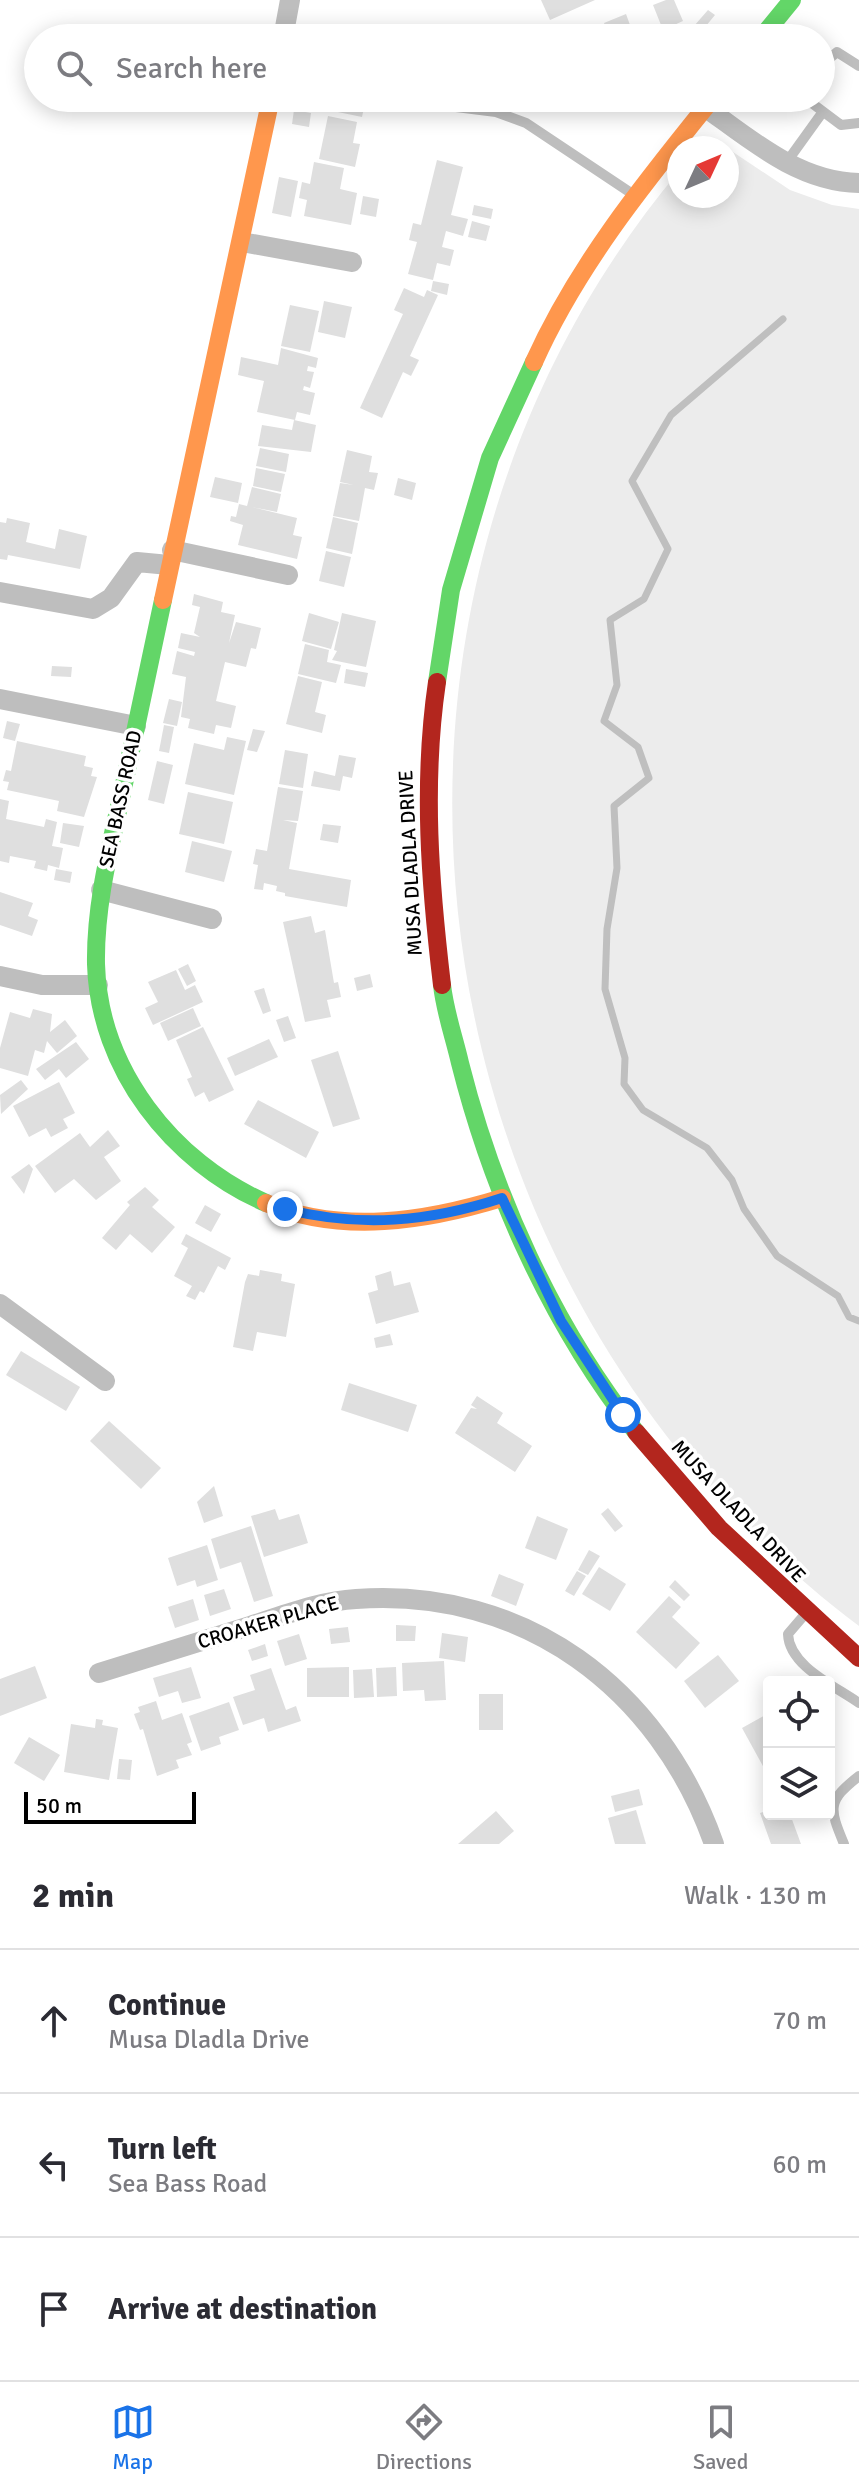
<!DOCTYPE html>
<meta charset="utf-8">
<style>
:root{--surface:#fff;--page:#f7f7f7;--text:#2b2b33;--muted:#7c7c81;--line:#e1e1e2;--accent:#1a73e8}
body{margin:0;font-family:Signika,sans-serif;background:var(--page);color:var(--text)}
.controls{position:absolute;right:24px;bottom:24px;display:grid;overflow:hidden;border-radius:8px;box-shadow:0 4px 20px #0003}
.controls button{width:72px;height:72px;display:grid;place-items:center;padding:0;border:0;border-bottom:2px solid var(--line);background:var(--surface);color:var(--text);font:40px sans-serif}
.compass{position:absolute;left:667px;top:136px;width:72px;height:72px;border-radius:50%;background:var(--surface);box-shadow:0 4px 20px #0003;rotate:46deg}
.scale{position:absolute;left:24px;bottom:20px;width:172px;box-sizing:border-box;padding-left:8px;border:4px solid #000;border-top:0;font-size:22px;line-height:28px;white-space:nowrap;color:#000;-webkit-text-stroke:6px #fff;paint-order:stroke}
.stop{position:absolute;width:24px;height:24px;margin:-18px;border:6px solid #1a73e8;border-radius:50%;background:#fff}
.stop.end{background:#1a73e8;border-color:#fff;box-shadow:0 2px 8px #0008}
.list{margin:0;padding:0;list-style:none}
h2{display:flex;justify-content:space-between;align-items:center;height:104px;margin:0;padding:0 32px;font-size:34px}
h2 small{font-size:26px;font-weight:400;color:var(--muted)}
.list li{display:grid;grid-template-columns:52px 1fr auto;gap:24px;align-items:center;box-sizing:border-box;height:144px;padding:0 32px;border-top:2px solid var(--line)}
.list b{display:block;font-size:30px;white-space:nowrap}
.list p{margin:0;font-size:26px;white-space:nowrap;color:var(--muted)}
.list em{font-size:26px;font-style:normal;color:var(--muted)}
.icon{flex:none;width:44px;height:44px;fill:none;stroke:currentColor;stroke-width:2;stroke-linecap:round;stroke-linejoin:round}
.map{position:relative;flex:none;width:859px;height:1844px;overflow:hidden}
.search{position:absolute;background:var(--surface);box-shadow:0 4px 20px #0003;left:24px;right:24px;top:24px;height:88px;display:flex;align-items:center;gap:20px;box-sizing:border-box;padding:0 28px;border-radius:44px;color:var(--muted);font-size:30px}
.sheet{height:536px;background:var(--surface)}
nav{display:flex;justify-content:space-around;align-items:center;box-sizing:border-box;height:112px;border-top:2px solid var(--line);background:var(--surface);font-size:22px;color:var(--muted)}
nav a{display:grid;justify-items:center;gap:4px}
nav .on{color:var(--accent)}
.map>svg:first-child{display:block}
.green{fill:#ececec}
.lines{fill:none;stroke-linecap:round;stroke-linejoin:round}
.stream{stroke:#bfbfbf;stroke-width:7}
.building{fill:#dfdfdf}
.lane{stroke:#bebebe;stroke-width:10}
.street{stroke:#bebebe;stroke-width:20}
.fast{stroke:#63d668;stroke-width:18}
.slow{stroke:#ff974d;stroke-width:18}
.jam{stroke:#b3261e;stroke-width:18}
.route{stroke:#1a73e8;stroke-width:10}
.labels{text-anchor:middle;stroke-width:7;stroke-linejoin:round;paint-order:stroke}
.street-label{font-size:20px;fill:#000;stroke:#fff}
</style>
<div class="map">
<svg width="859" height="1844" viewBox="0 0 859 1844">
<rect width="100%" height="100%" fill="#fff"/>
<!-- green -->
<path class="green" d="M727,148L790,190L832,205L859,209V1626C405,1285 311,612 679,171V196H727Z"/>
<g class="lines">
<!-- stream -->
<path class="stream" d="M783,319L671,415L632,481L668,549L644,599L610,620L617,685L604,721L638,747L649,778L614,806L617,868L607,929L605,989L625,1058L624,1084L643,1110L707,1148L732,1180L744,1209L777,1256L838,1296L849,1317L859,1321"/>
</g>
<!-- building -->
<g class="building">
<path d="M541,0H595L550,20Z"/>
<path d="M666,0H674L683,21L663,30L653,5Z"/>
<path d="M708,10L715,15L701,32L694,26Z"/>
<path d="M626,14L630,25L608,34L604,23Z"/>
<path d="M336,98H366L362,117L333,111Z"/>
<path d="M294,110L311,113L309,127L292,124Z"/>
<path d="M328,116L357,122L353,143L360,144L355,167L319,159Z"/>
<path d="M437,160L463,167L451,215L468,219L463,236L446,231L442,247L454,250L450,266L437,263L433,280L408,274L417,242L409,240L413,223L421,225Z"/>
<path d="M314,162L344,168L340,189L357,193L351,225L304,216L307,200L299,198L302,182L310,184Z"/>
<path d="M279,177L298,181L291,217L272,213Z"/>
<path d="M363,196L379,199L376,217L360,214Z"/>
<path d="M474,205L493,209L491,219L472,215Z"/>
<path d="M472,221L490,226L486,241L468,237Z"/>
<path d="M433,281L449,284L447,295L431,291Z"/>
<path d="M404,288L424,297L427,290L438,295L410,356L419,360L411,376L403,372L382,418L360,408L403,314L394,310Z"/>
<path d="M324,301L352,307L345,338L318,332Z"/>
<path d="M290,305L319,311L310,352L281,346Z"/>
<path d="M281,348L318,358L316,368L308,366L307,371L314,372L310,388L304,386L303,390L315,393L310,415L297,412L295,420L257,412L264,381L238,375L241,357L278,365Z"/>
<path d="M294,420L316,425L311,452L258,446L262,425L292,430Z"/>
<path d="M260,448L289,454L286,472L256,466Z"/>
<path d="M347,450L372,456L369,472L378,473L374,490L365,488L359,521L333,516L340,483L354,485L340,482Z"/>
<path d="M256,468L285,474L281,492L253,486Z"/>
<path d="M215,477L242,483L238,503L210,497Z"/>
<path d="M398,478L416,483L412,500L394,495Z"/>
<path d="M252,487L281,494L277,512L252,507L297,518L293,535L302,537L297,559L238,545L243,525L230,521L231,516L236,517L239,504L247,506Z"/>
<path d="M333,517L358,523L352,554L326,548Z"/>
<path d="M7,518L30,523L26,542L55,549L59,529L87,536L80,569L8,555L7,560L0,559V522L6,523Z"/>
<path d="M326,551L351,557L344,587L319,581Z"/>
<path d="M194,594L223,602L221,612L235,615L229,643L236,622L261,628L256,649L251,648L246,667L225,662L216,701L236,706L231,728L216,725L214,734L188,728L190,719L181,717L186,677L172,674L177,651L194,656L195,652L178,648L181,633L200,637L194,633L200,607L192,605Z"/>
<path d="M309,613L339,622L331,649L302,641Z"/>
<path d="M342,613L376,621L366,667L332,660L337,651L334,650Z"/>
<path d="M305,644L329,650L327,662L341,665L336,683L298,674Z"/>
<path d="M52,666L72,667L71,677L51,676Z"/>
<path d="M346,669L368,673L365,687L344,683Z"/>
<path d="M298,676L322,682L315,712L326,715L322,733L286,724Z"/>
<path d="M169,699L182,702L177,726L163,723Z"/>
<path d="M7,721L20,724L15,741L3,738Z"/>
<path d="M164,725L174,727L169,753L159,751Z"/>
<path d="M253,729L265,731L257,752L247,750Z"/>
<path d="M227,737L246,741L234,795L185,784L194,743L224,750Z"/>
<path d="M17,741L86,756L84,766L93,768L91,776L97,777L84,817L57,811L59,801L7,790L9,782L3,781L6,770L11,771Z"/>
<path d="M285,750L308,754L303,788L279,784Z"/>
<path d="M339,755L356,758L352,778L343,776L340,791L311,786L314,771L335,776Z"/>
<path d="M157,761L173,765L164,804L148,800Z"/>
<path d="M278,787L303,791L298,821L283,820L297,823L289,869L351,880L347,907L285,896V893L276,891L277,886L264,883L263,890L254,889L258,865L253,864L256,849L267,851Z"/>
<path d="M188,792L233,802L224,844L179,834Z"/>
<path d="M0,799L9,801L6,819L44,827L46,819L57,822L52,846L63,848L59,868L48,865L47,871L34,868L36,861L10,856L9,863L0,861Z"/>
<path d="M63,823L84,826L79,847L60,843Z"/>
<path d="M323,824L341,826L338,843L320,840Z"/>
<path d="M192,841L232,851L224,882L185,872Z"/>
<path d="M56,869L72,872L70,883L54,880Z"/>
<path d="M0,892L33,903L28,916L38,920L32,936L0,925Z"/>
<path d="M311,916L315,933L325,930L334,983L338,982L341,997L327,1000L331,1017L305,1022L283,922Z"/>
<path d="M188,964L196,981L187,986L178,969Z"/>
<path d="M176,970L185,990L195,985L203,1002L153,1025L145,1008L158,1002L148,982Z"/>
<path d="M370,974L373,987L357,991L354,978Z"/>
<path d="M264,988L271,1011L263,1014L254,991Z"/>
<path d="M193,1008L201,1026L168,1041L160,1023Z"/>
<path d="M33,1009L52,1014L50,1032L65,1020L77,1036L57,1053L47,1041L44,1053L35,1050L28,1076L0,1068V1048L10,1012L30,1018Z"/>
<path d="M288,1016L296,1038L284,1042L276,1020Z"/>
<path d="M203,1027L234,1090L209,1102L204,1092L195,1097L187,1079L192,1077L176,1040Z"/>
<path d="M269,1039L278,1057L235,1076L227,1058Z"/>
<path d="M76,1042L89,1059L66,1078L59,1069L45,1080L36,1069Z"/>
<path d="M338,1051L360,1119L333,1127L311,1060Z"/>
<path d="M21,1080L28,1089L1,1114L0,1095Z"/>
<path d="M59,1082L75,1113L63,1119L68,1128L51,1137L46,1128L29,1137L13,1106Z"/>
<path d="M258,1100L319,1132L306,1158L244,1124Z"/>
<path d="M108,1130L120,1146L104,1157L121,1181L96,1200L74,1179L55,1193L35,1166L80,1133L90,1147Z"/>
<path d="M29,1164L33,1169L24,1194L11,1177Z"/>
<path d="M145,1187L159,1200L152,1207L175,1227L152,1253L130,1234L116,1250L102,1238L130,1205L127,1202Z"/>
<path d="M205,1205L221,1214L211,1232L195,1223Z"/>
<path d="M186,1234L231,1258L225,1270L218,1266L204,1293L200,1291L195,1300L186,1296L192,1286L174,1276L188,1248L181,1244Z"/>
<path d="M260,1270L282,1274L281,1281L295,1284L286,1337L257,1332L253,1351L233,1347L245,1282L248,1274L259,1276Z"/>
<path d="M391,1271L394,1286L410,1282L419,1312L376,1324L368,1293L378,1290L375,1276Z"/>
<path d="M390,1334L393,1345L376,1348L374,1338Z"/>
<path d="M21,1351L80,1387L66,1411L6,1375Z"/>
<path d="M349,1383L417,1405L408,1432L341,1410Z"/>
<path d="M477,1396L503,1413L497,1423L532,1446L515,1472L455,1433L471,1408L477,1409L471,1405Z"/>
<path d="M109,1421L161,1468L141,1489L90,1441Z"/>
<path d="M214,1486L223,1516L204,1523L197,1502Z"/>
<path d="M608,1508L623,1526L615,1532L601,1514Z"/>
<path d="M275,1509L279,1520L299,1514L308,1543L264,1557L251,1516Z"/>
<path d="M537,1516L568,1529L556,1560L525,1548Z"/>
<path d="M251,1526L273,1596L254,1602L241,1562L220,1569L211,1539Z"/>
<path d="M207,1545L218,1580L197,1587L195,1580L177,1586L168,1558Z"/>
<path d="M589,1550L600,1556L588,1575L578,1570Z"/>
<path d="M599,1567L626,1584L610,1611L582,1594Z"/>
<path d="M577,1571L586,1576L574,1596L565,1591Z"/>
<path d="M499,1574L524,1584L516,1606L491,1596Z"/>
<path d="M675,1580L690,1595L684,1601L669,1587Z"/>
<path d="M224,1589L231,1609L210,1616L204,1595Z"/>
<path d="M669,1596L681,1607L672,1617L700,1643L676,1669L636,1632Z"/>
<path d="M193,1599L199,1620L175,1628L168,1607Z"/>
<path d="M396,1625L416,1626L415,1641H396Z"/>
<path d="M348,1627L350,1642L331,1644L329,1629Z"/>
<path d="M442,1633L468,1637L465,1662L439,1658Z"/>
<path d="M299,1634L307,1659L285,1666L277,1641Z"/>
<path d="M265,1644L268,1656L252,1661L248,1650Z"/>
<path d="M718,1655L739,1681L705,1708L684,1681Z"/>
<path d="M444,1661L446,1700L425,1701L424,1690L403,1691L402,1663Z"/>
<path d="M35,1666L47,1698L0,1716V1679Z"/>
<path d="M191,1667L201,1698L182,1703L178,1691L159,1697L153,1678Z"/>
<path d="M349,1667V1697H307V1668Z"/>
<path d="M396,1667L397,1696L377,1697L376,1668Z"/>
<path d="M271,1668L286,1710L296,1706L301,1721L268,1732L264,1718L243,1725L233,1697L255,1690L250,1675Z"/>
<path d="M372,1669L374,1697L354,1698L353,1670Z"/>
<rect x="479" y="1694" width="24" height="36"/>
<path d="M156,1701L162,1720L182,1713L192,1742L187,1744L192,1755L176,1760L179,1768L157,1776L143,1729L140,1730L134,1714L140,1712L138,1707Z"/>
<path d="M229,1702L239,1730L219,1737L221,1744L201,1751L189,1716Z"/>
<path d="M769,1713V1777L742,1728Z"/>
<path d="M96,1719L103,1720L102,1725L118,1728L109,1780L64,1772L71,1724L95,1728Z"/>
<path d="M29,1737L60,1755L44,1781L14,1763Z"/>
<path d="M119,1759L132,1760L130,1780L117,1779Z"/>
<path d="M639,1789L643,1805L615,1812L611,1796Z"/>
<path d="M636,1810L646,1844H615L608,1818Z"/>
<path d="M769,1810V1814H790L801,1844H771L760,1813Z"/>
<path d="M496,1811L514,1831L499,1844H458Z"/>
</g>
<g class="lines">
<!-- lane -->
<g class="lane">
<path d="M821,66L837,52L859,66"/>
<path d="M805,98L841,125L859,123"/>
<path d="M432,104L496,112L526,123L634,195"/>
<path d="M786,163L822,113"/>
<path d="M806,1613L788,1634C789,1666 835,1686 859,1703"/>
<path d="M844,1844C829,1808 827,1801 859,1776"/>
</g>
<!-- street -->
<g class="street">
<path d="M283,38L290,0"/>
<path d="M705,107C751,140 799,182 859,183"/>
<path d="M242,242L352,262"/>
<path d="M172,550L288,575"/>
<path d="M0,592L93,609L111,598L137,562L169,565"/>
<path d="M0,699L136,726"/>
<path d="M101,890L212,919"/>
<path d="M0,976L42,985H98"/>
<path d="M0,1304L105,1381"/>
<path d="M99,1673C149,1657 200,1642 250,1626C285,1615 320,1601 356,1599C524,1587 659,1688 714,1844"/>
</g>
<!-- fast -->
<g class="fast">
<path d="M761,38L792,0"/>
<path d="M163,600C150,662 137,723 124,784C111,844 95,903 96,964C99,1069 172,1162 266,1203"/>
<path d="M437,682L451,590L490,458L534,362"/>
<path d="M442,985C445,1012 454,1037 460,1063C493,1194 552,1325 636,1432"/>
</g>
<!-- slow -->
<g class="slow">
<path d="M534,362C578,264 646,181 713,98"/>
<path d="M163,600L271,98"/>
<path d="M266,1203C341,1235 427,1221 502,1198"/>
</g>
<!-- jam -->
<g class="jam">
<path d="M437,682C422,784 430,884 442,985"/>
<path d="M636,1432L719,1528L859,1658"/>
</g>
</g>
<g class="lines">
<!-- route -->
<path class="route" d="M285,1209C360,1228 429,1222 502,1198L561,1321L623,1415"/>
</g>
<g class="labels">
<!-- street labels -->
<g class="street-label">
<text transform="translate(120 799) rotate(-78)" y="7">SEA BASS ROAD</text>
<text transform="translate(410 863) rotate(-93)" y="7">MUSA DLADLA DRIVE</text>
<text transform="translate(739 1511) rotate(47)" y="7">MUSA DLADLA DRIVE</text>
<text transform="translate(268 1622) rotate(-16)" y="7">CROAKER PLACE</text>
</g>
</g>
</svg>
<div class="controls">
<button><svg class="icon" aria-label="locate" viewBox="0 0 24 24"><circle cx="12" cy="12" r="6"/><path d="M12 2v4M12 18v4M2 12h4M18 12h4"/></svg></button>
<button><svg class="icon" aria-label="layers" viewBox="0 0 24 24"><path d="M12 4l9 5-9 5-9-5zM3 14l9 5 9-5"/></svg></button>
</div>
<svg class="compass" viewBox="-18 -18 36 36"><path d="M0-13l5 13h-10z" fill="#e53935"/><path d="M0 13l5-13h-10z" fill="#7c7c81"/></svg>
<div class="scale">50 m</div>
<div class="stop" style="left:623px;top:1415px"></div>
<div class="stop end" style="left:285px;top:1209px"></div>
<div class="search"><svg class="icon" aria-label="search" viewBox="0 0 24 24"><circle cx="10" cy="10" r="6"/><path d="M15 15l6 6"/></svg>Search here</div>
</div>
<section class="sheet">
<h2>2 min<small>Walk · 130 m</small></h2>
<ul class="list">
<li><svg class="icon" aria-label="ahead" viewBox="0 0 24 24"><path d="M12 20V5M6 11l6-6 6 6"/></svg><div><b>Continue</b><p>Musa Dladla Drive</p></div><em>70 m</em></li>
<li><svg class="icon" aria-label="left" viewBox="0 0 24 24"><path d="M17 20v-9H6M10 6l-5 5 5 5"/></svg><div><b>Turn left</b><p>Sea Bass Road</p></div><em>60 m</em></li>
<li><svg class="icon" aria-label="arrive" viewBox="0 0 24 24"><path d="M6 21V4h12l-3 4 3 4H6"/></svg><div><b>Arrive at destination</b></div></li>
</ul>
</section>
<nav>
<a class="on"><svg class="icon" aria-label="map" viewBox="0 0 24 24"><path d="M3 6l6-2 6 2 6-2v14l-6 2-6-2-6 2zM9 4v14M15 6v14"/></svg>Map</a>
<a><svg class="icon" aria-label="directions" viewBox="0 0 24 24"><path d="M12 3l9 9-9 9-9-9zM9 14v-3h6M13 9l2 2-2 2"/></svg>Directions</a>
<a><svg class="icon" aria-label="saved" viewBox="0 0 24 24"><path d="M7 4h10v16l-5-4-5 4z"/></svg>Saved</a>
</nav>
